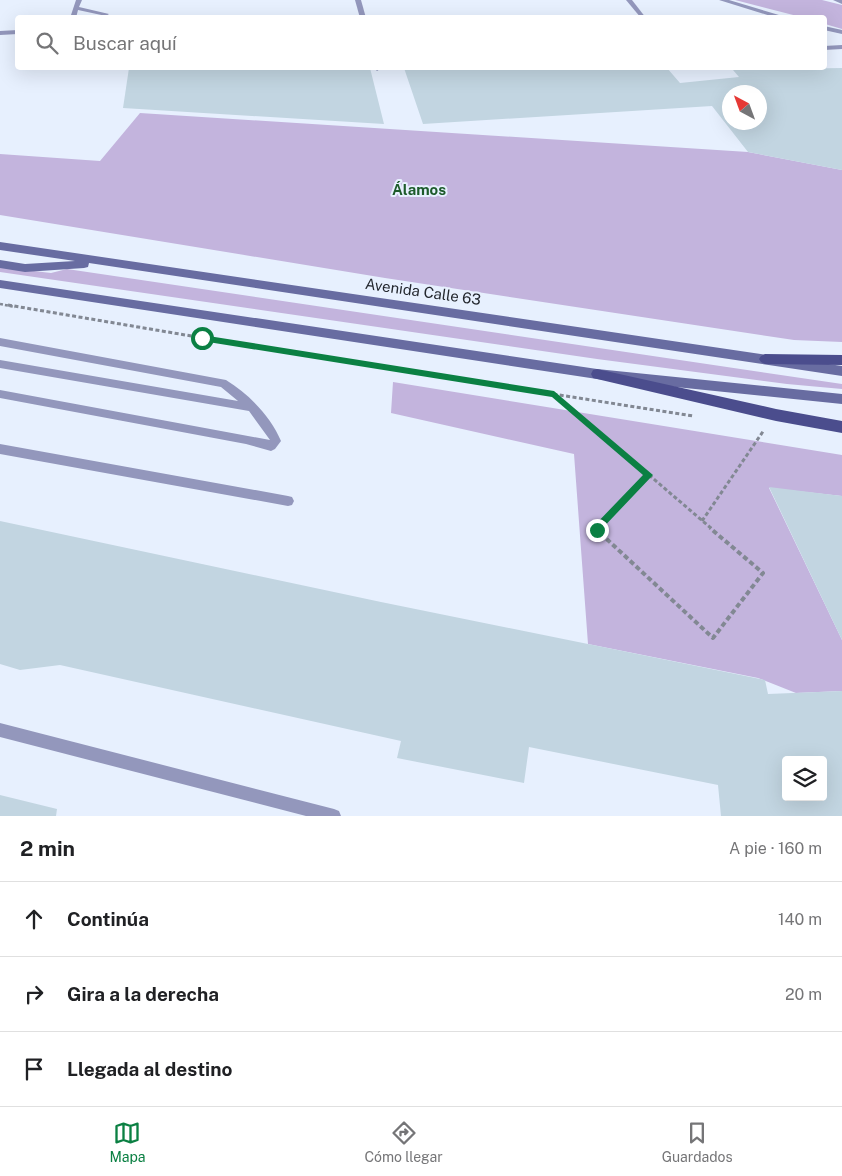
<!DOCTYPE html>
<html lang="es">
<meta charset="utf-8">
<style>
:root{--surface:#fff;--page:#f6f6f6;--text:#202124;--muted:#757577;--line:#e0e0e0;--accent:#0b8043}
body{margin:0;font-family:"Public Sans",sans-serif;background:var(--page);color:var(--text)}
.controls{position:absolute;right:15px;bottom:15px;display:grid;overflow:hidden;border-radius:5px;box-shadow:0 5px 20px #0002}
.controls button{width:45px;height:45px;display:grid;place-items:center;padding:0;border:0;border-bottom:1px solid var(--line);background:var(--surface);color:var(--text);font:25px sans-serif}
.compass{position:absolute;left:722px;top:85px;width:45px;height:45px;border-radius:50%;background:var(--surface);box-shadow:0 5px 20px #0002;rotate:319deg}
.stop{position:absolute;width:15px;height:15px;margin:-11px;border:4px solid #0b8043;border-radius:50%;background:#fff}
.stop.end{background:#0b8043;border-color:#fff;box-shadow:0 1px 5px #0008}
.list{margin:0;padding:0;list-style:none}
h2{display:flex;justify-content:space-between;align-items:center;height:65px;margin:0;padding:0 20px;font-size:21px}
h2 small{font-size:16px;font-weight:400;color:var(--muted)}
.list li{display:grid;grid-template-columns:32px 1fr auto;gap:15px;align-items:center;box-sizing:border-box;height:75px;padding:0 20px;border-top:1px solid var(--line)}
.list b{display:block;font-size:19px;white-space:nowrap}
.list em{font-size:16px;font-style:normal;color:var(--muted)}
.icon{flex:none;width:28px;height:28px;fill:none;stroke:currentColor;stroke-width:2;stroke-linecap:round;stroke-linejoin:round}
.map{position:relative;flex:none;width:842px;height:816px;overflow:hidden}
.search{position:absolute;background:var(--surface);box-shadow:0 5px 20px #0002;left:15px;right:15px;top:15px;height:55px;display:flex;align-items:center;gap:12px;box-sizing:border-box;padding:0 18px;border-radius:5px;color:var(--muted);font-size:19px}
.sheet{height:290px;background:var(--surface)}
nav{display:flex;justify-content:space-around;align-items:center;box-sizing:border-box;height:70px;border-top:1px solid var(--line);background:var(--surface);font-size:14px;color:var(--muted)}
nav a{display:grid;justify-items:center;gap:2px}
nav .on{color:var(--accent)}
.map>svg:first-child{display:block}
.green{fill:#c3b4dd}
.building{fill:#c2d5e1;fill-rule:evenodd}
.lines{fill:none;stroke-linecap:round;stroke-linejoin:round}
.path-far2{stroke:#828893;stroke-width:2.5;stroke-dasharray:3 2;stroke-linecap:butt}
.path-far1{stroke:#828893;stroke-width:3;stroke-dasharray:4 2.5;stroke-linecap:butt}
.path{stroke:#828893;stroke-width:4;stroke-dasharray:5 3;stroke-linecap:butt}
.service{fill:#9397bc;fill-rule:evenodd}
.tertiary{fill:#9397bc;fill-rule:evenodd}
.secondary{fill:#686ca1;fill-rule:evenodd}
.primary{fill:#4b4d8d;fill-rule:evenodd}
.route{fill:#0b8043}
.labels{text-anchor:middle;stroke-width:4;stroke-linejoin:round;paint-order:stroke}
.far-quarter-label{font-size:15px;font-weight:bold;fill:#1d5b2b;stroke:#e7f0fe}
.street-label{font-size:15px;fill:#24282f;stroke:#e7f0fe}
</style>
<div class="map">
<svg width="842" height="816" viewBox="0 0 842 816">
<rect width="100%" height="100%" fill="#e7f0fe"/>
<!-- green -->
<g class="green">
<path d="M735,0H822L842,5V29L825,24L824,18L801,17Z"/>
<path d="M140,113L748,152L842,170V342L794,340L385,278L0,215V154L100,161Z"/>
<path d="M0,267L51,273L67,269L842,384V389L787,384L597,359L0,272Z"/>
<path d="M393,382L842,455V496L769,488L842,640V691L796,693L758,678L588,644L574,454L391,413Z"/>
</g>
<!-- building -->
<g class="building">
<path d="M129,68H370L384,124L123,108Z"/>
<path d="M404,68H667L680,83L739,77L733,70L756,68H780L782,69L842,68V170L748,152L712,106L423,124ZM730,92H760V122H730Z"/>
<path d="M769,487L842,496V640Z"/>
<path d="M0,521L381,602L765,680L768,694L842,691V816H721L718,785L529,747L524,783L397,758L401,741L60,665L20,670L0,664ZM786,760H823V797H786Z"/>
<path d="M0,795L57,809L56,816H0Z"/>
</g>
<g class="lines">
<!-- path-far2 -->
<path class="path-far2" d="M0,304L15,307"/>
<!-- path-far1 -->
<g class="path-far1">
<path d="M8,305L298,354L693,416"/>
<path d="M555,395L649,475"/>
<path d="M649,475L712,529"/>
<path d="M702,521L764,430"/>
<path d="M598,529L649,475"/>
</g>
<!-- path -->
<path class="path" d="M599,528L597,530L713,638L763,573L710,528"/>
<!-- service -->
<g class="service">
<path d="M76,0H82L79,7L109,14L106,16L78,10L76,18H70Z"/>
<path d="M355,0H361L366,18H360Z"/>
<path d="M626,0H632L646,18H641Z"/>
<path d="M18,30V34L0,35V31Z"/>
<path d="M842,45V49L824,50V46Z"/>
<path d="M374,68H380V69L377,71Z"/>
<path d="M0,338L226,380C249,394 271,417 281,441L275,449L271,451L246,444L0,398V390L270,440L249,411L0,368V360L238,401L221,387L0,346Z"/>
<path d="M0,444L288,496L292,497L294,501L292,505L288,506L0,454Z"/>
<path d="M0,723L334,809L339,811L341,816H306L0,737Z"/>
</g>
<!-- tertiary -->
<g class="tertiary">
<path d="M719,0H729L789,18H777Z"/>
<path d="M833,0H842V4Z"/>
<path d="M824,26L842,30V34L824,30Z"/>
</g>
<!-- secondary -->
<g class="secondary">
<path d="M0,242L842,366V376L89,263L88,267L84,268L25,272L0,268V260L25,264L75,261L0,250Z"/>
<path d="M0,280L597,369L842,394V404L597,379L0,288Z"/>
</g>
<!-- primary -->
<g class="primary">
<path d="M765,354L842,355V365L765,364L761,362L759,359L761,356Z"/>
<path d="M597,369L776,409L842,421V433L776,421L597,379L593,378L591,374L593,370Z"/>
</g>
</g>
<!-- route -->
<path class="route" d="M202,335L554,391L653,475L597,534L593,533V527L643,475L552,397L202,341L198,338Z"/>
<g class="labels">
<!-- far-quarter labels -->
<g class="far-quarter-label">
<text x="419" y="195">Álamos</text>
</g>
<!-- street labels -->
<g class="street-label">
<text transform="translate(423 292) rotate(8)" y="5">Avenida Calle 63</text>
</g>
</g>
</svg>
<div class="controls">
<button><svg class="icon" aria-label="layers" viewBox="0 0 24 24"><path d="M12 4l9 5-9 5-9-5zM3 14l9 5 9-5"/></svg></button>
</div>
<svg class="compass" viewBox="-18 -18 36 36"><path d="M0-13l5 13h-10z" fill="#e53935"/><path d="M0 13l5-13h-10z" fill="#757577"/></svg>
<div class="stop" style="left:202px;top:338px"></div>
<div class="stop end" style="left:597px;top:530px"></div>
<div class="search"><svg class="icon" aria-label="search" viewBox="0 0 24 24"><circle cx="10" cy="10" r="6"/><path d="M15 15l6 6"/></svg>Buscar aquí</div>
</div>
<section class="sheet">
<h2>2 min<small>A pie · 160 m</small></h2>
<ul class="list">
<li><svg class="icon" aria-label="ahead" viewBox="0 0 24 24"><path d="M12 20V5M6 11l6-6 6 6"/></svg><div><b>Continúa</b></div><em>140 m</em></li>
<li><svg class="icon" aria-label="right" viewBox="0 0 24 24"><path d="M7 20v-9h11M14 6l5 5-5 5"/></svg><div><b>Gira a la derecha</b></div><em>20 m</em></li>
<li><svg class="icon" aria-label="arrive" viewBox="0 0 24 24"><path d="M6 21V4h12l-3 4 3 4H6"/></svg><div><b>Llegada al destino</b></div></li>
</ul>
</section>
<nav>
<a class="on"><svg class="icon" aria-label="map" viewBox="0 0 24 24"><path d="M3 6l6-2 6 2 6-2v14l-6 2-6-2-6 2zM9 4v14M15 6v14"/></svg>Mapa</a>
<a><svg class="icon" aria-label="directions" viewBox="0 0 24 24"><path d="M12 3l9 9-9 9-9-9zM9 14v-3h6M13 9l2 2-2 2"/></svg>Cómo llegar</a>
<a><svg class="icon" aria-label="saved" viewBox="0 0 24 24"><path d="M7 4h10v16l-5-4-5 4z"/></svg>Guardados</a>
</nav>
